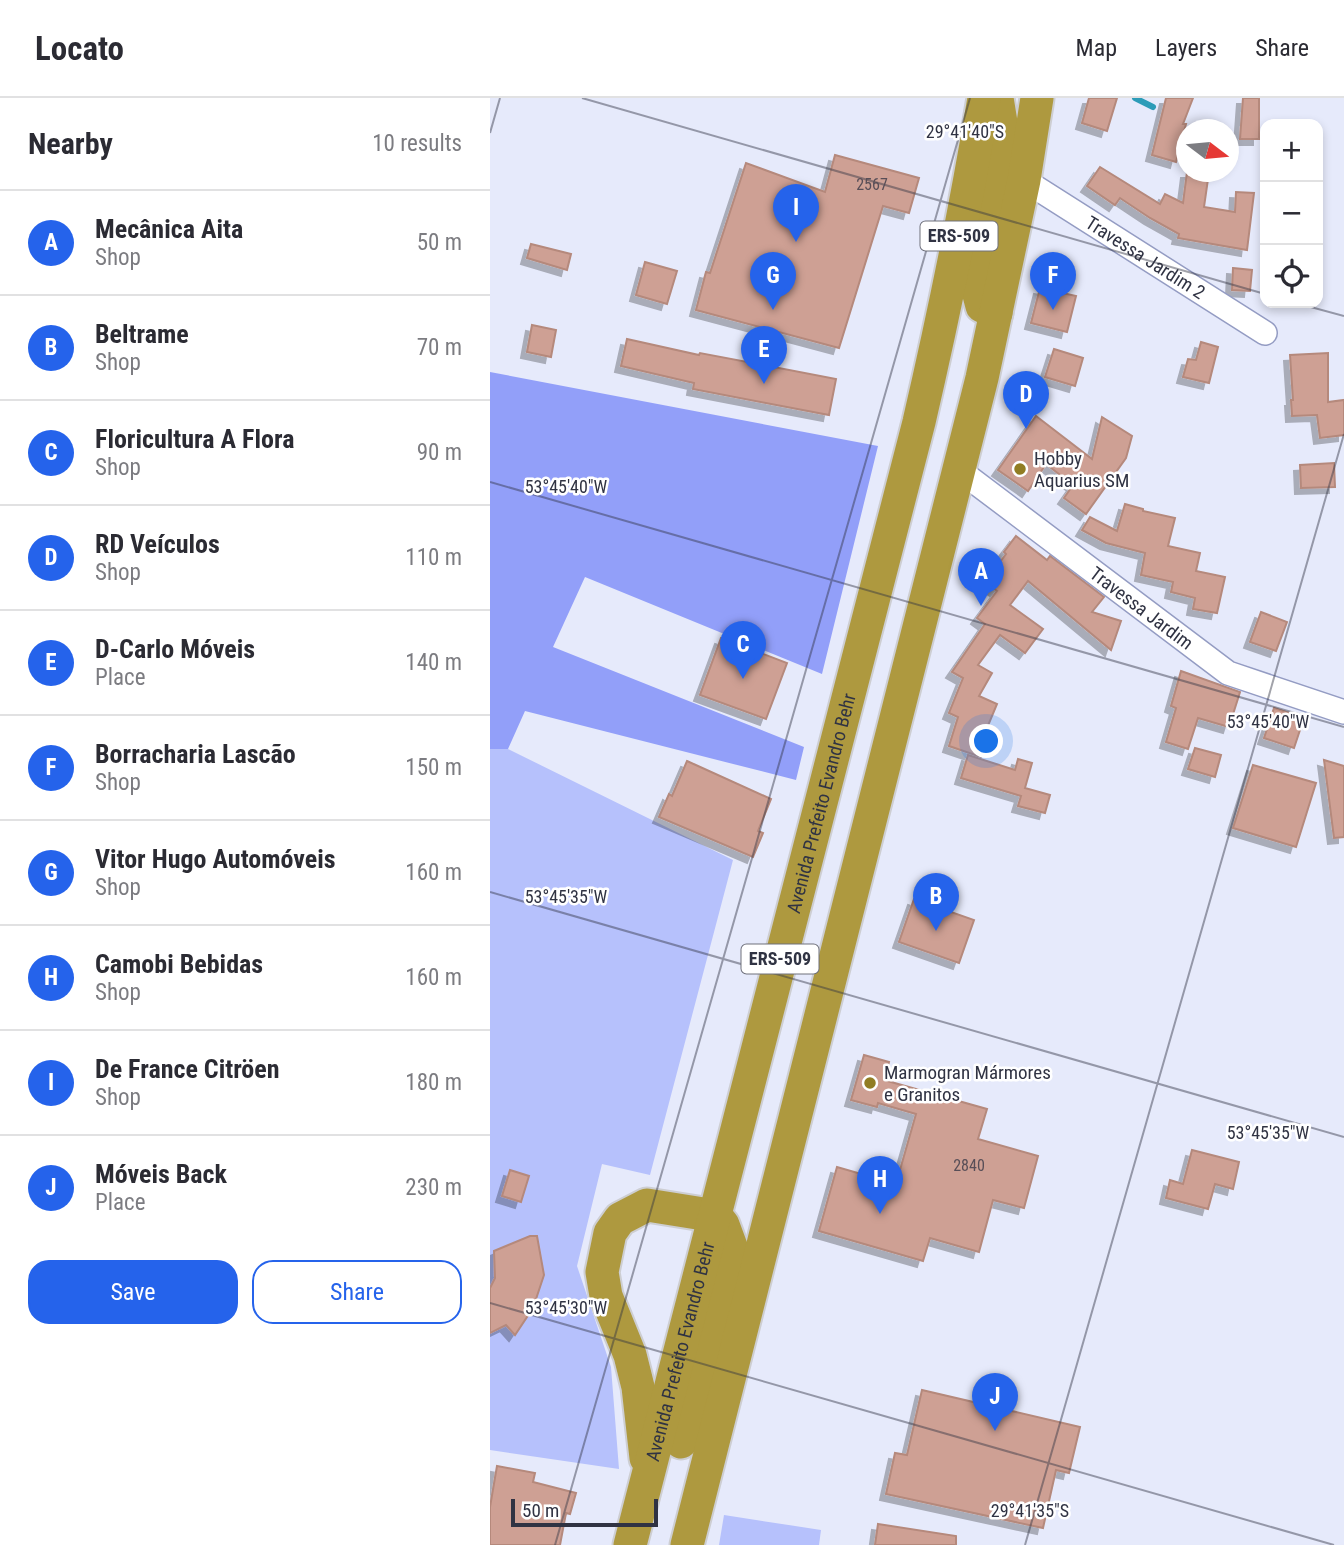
<!DOCTYPE html>
<meta charset="utf-8">
<style>
:root{--surface:#fff;--page:#f2f2f3;--text:#2b2b33;--muted:#7c7c81;--line:#e1e1e2;--accent:#2563eb}
body{margin:0;font-family:"Roboto Condensed",sans-serif;background:var(--page);color:var(--text)}
.controls{position:absolute;right:21px;top:21px;display:grid;overflow:hidden;border-radius:14px;box-shadow:0 4px 10px #0003}
.controls button{width:63px;height:63px;display:grid;place-items:center;padding:0;border:0;border-bottom:2px solid var(--line);background:var(--surface);color:var(--text);font:35px sans-serif}
.compass{position:absolute;left:686px;top:21px;width:63px;height:63px;border-radius:50%;background:var(--surface);box-shadow:0 4px 10px #0003;rotate:106deg}
.scale{position:absolute;left:21px;bottom:18px;width:147px;box-sizing:border-box;padding-left:7px;border:4px solid #303343;border-top:0;font-size:19px;line-height:24px;white-space:nowrap;color:#303343;-webkit-text-stroke:5px #fff;paint-order:stroke}
.you{position:absolute;left:497px;top:644px;width:24px;height:24px;margin:-18px;border:5px solid #fff;border-radius:50%;background:#1a73e8;box-shadow:0 0 0 10px #1a73e833}
.badge{display:grid;place-items:center;width:46px;height:46px;border-radius:50%;background:var(--accent);color:#fff;font-size:23px;font-weight:700}
.pin{position:absolute;translate:-50% -58px;filter:drop-shadow(0 2px 4px #0008)}
.pin::after{content:'';position:absolute;top:37px;width:24px;height:21px;background:inherit;clip-path:polygon(0 0,100% 0,50% 100%)}
.list{margin:0;padding:0;list-style:none}
h2{display:flex;justify-content:space-between;align-items:center;height:91px;margin:0;padding:0 28px;font-size:30px}
h2 small{font-size:23px;font-weight:400;color:var(--muted)}
.list li{display:grid;grid-template-columns:46px 1fr auto;gap:21px;align-items:center;box-sizing:border-box;height:105px;padding:0 28px;border-top:2px solid var(--line)}
.list b{display:block;font-size:26px;white-space:nowrap}
.list p{margin:0;font-size:23px;white-space:nowrap;color:var(--muted)}
.list em{font-size:23px;font-style:normal;color:var(--muted)}
.actions{display:flex;gap:14px;padding:21px 28px}
.actions a{flex:1;padding:16px 0;border:2px solid var(--accent);border-radius:21px;text-align:center;font-size:24px;color:var(--accent)}
.actions .main{background:var(--accent);color:#fff}
.icon{flex:none;width:38px;height:38px;fill:none;stroke:currentColor;stroke-width:2;stroke-linecap:round;stroke-linejoin:round}
.map{position:relative;flex:none;width:854px;height:1447px;overflow:hidden}
header{display:flex;align-items:center;gap:42px;box-sizing:border-box;height:98px;padding:0 35px;background:var(--surface);border-bottom:2px solid var(--line)}
header strong{font-size:33px}
nav{display:flex;gap:38px;margin-inline-start:auto;font-size:24px}
main{display:flex}
aside{flex:1;background:var(--surface)}
.map>svg:first-child{display:block}
.green{fill:#b6c1fc}
.forest{fill:#929ff9}
.lines{fill:none;stroke-linecap:round;stroke-linejoin:round}
.stream{stroke:#2c9cb8;stroke-width:6}
.building{fill:#cea094;stroke:#b5897c;stroke-width:2;filter:url(#shadow)}
.minor-casing{stroke:#949cc3;stroke-width:26}
.highway-casing{stroke:#cdced2;stroke-width:37}
.minor{stroke:#fff;stroke-width:23}
.highway{stroke:#ae993f;stroke-width:33}
.ticks{fill:none;stroke:#303343;stroke-width:2;stroke-opacity:0.45}
.poi-dot{fill:#917d23;stroke:#fff;stroke-width:2.5}
.labels{text-anchor:middle;stroke-width:5;stroke-linejoin:round;paint-order:stroke}
.number-label{font-size:16px;fill:#584e57}
.shield{fill:#fff;stroke:#6e707b;stroke-width:2}
.shield-label{font-size:18px;font-weight:bold;fill:#303343}
.street-label{font-size:19px;fill:#303343;stroke:#fff}
.poi-label{font-size:19px;fill:#303343;stroke:#fff;text-anchor:start}
.ticks-label{font-size:18px;text-anchor:middle;fill:#303343;stroke:#fff;stroke-width:5;stroke-linejoin:round;paint-order:stroke}
</style>
<header>
<strong>Locato</strong>
<nav><a>Map</a><a>Layers</a><a>Share</a></nav>
</header>
<main>
<aside>
<h2>Nearby<small>10 results</small></h2>
<ul class="list">
<li><span class="badge">A</span><div><b>Mecânica Aita</b><p>Shop</p></div><em>50 m</em></li>
<li><span class="badge">B</span><div><b>Beltrame</b><p>Shop</p></div><em>70 m</em></li>
<li><span class="badge">C</span><div><b>Floricultura A Flora</b><p>Shop</p></div><em>90 m</em></li>
<li><span class="badge">D</span><div><b>RD Veículos</b><p>Shop</p></div><em>110 m</em></li>
<li><span class="badge">E</span><div><b>D-Carlo Móveis</b><p>Place</p></div><em>140 m</em></li>
<li><span class="badge">F</span><div><b>Borracharia Lascão</b><p>Shop</p></div><em>150 m</em></li>
<li><span class="badge">G</span><div><b>Vitor Hugo Automóveis</b><p>Shop</p></div><em>160 m</em></li>
<li><span class="badge">H</span><div><b>Camobi Bebidas</b><p>Shop</p></div><em>160 m</em></li>
<li><span class="badge">I</span><div><b>De France Citröen</b><p>Shop</p></div><em>180 m</em></li>
<li><span class="badge">J</span><div><b>Móveis Back</b><p>Place</p></div><em>230 m</em></li>
</ul>
<div class="actions"><a class="main">Save</a><a>Share</a></div>
</aside>
<div class="map">
<svg width="854" height="1447" viewBox="0 0 854 1447">
<defs>
<filter id="shadow"><feDropShadow dx="-6" dy="6" stdDeviation="0" flood-color="#0004"/></filter>
</defs>
<rect width="100%" height="100%" fill="#e6eafb"/>
<!-- green -->
<g class="green">
<path d="M0,651H18L243,762L160,1077L112,1066L87,1168L121,1269L129,1371L0,1352Z"/>
<path d="M234,1417L331,1432L329,1447H229Z"/>
</g>
<!-- forest -->
<path class="forest" d="M0,274L388,348L332,576L95,479L63,549L314,649L306,682L35,613L18,651H0Z"/>
<g class="lines">
<!-- stream -->
<path class="stream" d="M645,0L663,9"/>
</g>
<!-- building -->
<g class="building">
<path d="M599,0H627L617,33L592,25Z"/>
<path d="M676,0H703L693,26H696L686,64L662,57Z"/>
<path d="M753,0H769V41H750Z"/>
<path d="M345,57L429,80L419,115L393,108L349,250L206,212L216,174L220,175L256,65L335,94Z"/>
<path d="M610,69L670,106L675,96L693,105L697,74H719L714,109L745,114L746,94L764,95L757,152L688,140L689,136L660,120L630,100L625,107L597,88Z"/>
<path d="M41,146L81,156L77,172L37,160Z"/>
<path d="M155,164L187,173L177,206L146,197Z"/>
<path d="M743,170L762,172L760,193L742,192Z"/>
<path d="M550,190L586,198L577,234L541,225Z"/>
<path d="M42,227L66,232L61,259L37,254Z"/>
<path d="M137,241L209,257L210,255L346,281L339,317L203,291L204,285L131,268Z"/>
<path d="M711,244L728,249L719,285L693,279L698,261L706,262Z"/>
<path d="M564,251L593,260L585,288L555,279Z"/>
<path d="M838,255V304L854,302V337L830,340L827,317L802,318L801,302H803L800,257Z"/>
<path d="M546,318L602,361L612,319L642,338L636,360L596,416L574,400L583,387L556,366L538,393L508,372Z"/>
<path d="M844,365L845,389L811,390L810,367Z"/>
<path d="M635,406L653,411V413L685,420L678,448L710,455L706,473L735,479L727,515L703,511L705,500L681,494L683,484L651,477L655,455L616,445L592,432L600,419L627,433Z"/>
<path d="M526,438L557,462L560,458L614,499L602,514L631,523L621,552L538,483L520,507L553,531L535,555L510,537L488,567L502,575L489,598L507,606L492,642L496,644L491,659L459,648L468,619L459,615L473,580L462,574L495,526L487,520L507,493L495,484L516,456L514,454Z"/>
<path d="M771,514L797,524L786,553L760,544Z"/>
<path d="M231,540L297,565L276,621L210,597Z"/>
<path d="M691,573L750,594L739,629L708,620L698,651L676,644L686,610L681,608Z"/>
<path d="M784,610L814,620L804,650L774,640Z"/>
<path d="M705,650L731,657L725,679L698,671Z"/>
<path d="M478,657L525,672L528,661L542,665L535,690L560,697L555,715L528,708L531,698L471,680Z"/>
<path d="M834,662L854,668V739L844,740Z"/>
<path d="M197,663L281,701L268,733L273,735L263,759L169,719L179,696L182,698Z"/>
<path d="M763,667L826,685L806,749L743,730Z"/>
<path d="M424,801L484,822L469,865L409,844Z"/>
<path d="M374,957L399,964L394,982L497,1011L488,1041L548,1058L534,1110L503,1102L489,1154L440,1140L433,1163L329,1133L347,1069L406,1086L426,1016L388,1005L387,1009L361,1002Z"/>
<path d="M702,1052L749,1064L743,1091L725,1086L718,1111L676,1100L680,1082L693,1086Z"/>
<path d="M20,1072L39,1078L31,1104L12,1098Z"/>
<path d="M40,1138H47L54,1177L43,1210L25,1237L16,1227L0,1235V1190L5,1180L4,1153Z"/>
<path d="M432,1292L590,1329L579,1375L566,1372L553,1430L396,1396L405,1355L417,1357Z"/>
<path d="M7,1368L45,1375L43,1384L86,1395L80,1416L76,1415L70,1447H0V1409Z"/>
<path d="M388,1426L466,1438V1447H385Z"/>
</g>
<g class="lines">
<!-- minor casing -->
<g class="minor-casing">
<g id="minor">
<path id="s1" d="M534,82L775,235"/>
<path id="s2" d="M469,372L738,575L854,614"/>
</g>
</g>
<!-- highway casing -->
<g class="highway-casing">
<g id="highway">
<path d="M506,215L492,208L488,193L514,43L507,0"/>
<path d="M156,1360L148,1289L140,1257L116,1198L112,1174L120,1135L130,1121L157,1107L226,1118L233,1127L243,1154L191,1344"/>
<path id="s3" d="M140,1447L429,324C454,216 476,109 494,0"/>
<path d="M197,1447L492,280L534,82L547,0"/>
</g>
</g>
<!-- minor -->
<use href="#minor" class="minor"/>
<!-- highway -->
<use href="#highway" class="highway"/>
</g>
<!-- ticks -->
<path class="ticks" d="M92,0L775,196M0,35L10,0M806,205L854,218M0,384L854,629M0,794L854,1039M0,1205L844,1447M65,1447L480,0M535,1447L854,336"/>
<!-- markers -->
<g class="poi-dot">
<circle cx="530" cy="371" r="7"/>
<circle cx="380" cy="985" r="7"/>
</g>
<g class="labels">
<!-- number labels -->
<g class="number-label">
<text x="382" y="92">2567</text>
<text x="479" y="1073">2840</text>
</g>
<!-- shield labels -->
<g class="shield">
<rect x="430.5" y="123.5" width="77" height="29" rx="5"/>
<rect x="251.5" y="846.5" width="77" height="29" rx="5"/>
</g>
<g class="shield-label">
<text x="469" y="144">ERS-509</text>
<text x="290" y="867">ERS-509</text>
</g>
<!-- street labels -->
<g class="street-label">
<text dy="7" stroke="none"><textPath href="#s1" startOffset="144">Travessa Jardim 2</textPath></text>
<text dy="7" stroke="none"><textPath href="#s2" startOffset="229">Travessa Jardim</textPath></text>
<text dy="7" stroke="none"><textPath href="#s3" startOffset="766">Avenida Prefeito Evandro Behr</textPath></text>
<text dy="7" stroke="none"><textPath href="#s3" startOffset="200">Avenida Prefeito Evandro Behr</textPath></text>
</g>
<!-- poi labels -->
<g class="poi-label">
<text x="544" y="367">Hobby<tspan x="544" dy="22">Aquarius SM</tspan></text>
<text x="394" y="981">Marmogran Mármores<tspan x="394" dy="22">e Granitos</tspan></text>
</g>
</g>
<g class="ticks-label">
<text x="475" y="40">29°41'40"S</text>
<text x="76" y="395">53°45'40"W</text>
<text x="778" y="630">53°45'40"W</text>
<text x="76" y="805">53°45'35"W</text>
<text x="778" y="1041">53°45'35"W</text>
<text x="76" y="1216">53°45'30"W</text>
<text x="540" y="1419">29°41'35"S</text>
</g>
</svg>
<div class="controls">
<button>+</button>
<button>−</button>
<button><svg class="icon" aria-label="locate" viewBox="0 0 24 24"><circle cx="12" cy="12" r="6"/><path d="M12 2v4M12 18v4M2 12h4M18 12h4"/></svg></button>
</div>
<svg class="compass" viewBox="-18 -18 36 36"><path d="M0-13l5 13h-10z" fill="#e53935"/><path d="M0 13l5-13h-10z" fill="#7c7c81"/></svg>
<div class="scale">50 m</div>
<div class="you"></div>
<div class="pin badge" style="left:491px;top:508px">A</div>
<div class="pin badge" style="left:446px;top:833px">B</div>
<div class="pin badge" style="left:253px;top:581px">C</div>
<div class="pin badge" style="left:536px;top:331px">D</div>
<div class="pin badge" style="left:274px;top:286px">E</div>
<div class="pin badge" style="left:563px;top:212px">F</div>
<div class="pin badge" style="left:283px;top:212px">G</div>
<div class="pin badge" style="left:390px;top:1116px">H</div>
<div class="pin badge" style="left:306px;top:144px">I</div>
<div class="pin badge" style="left:505px;top:1333px">J</div>
</div>
</main>
